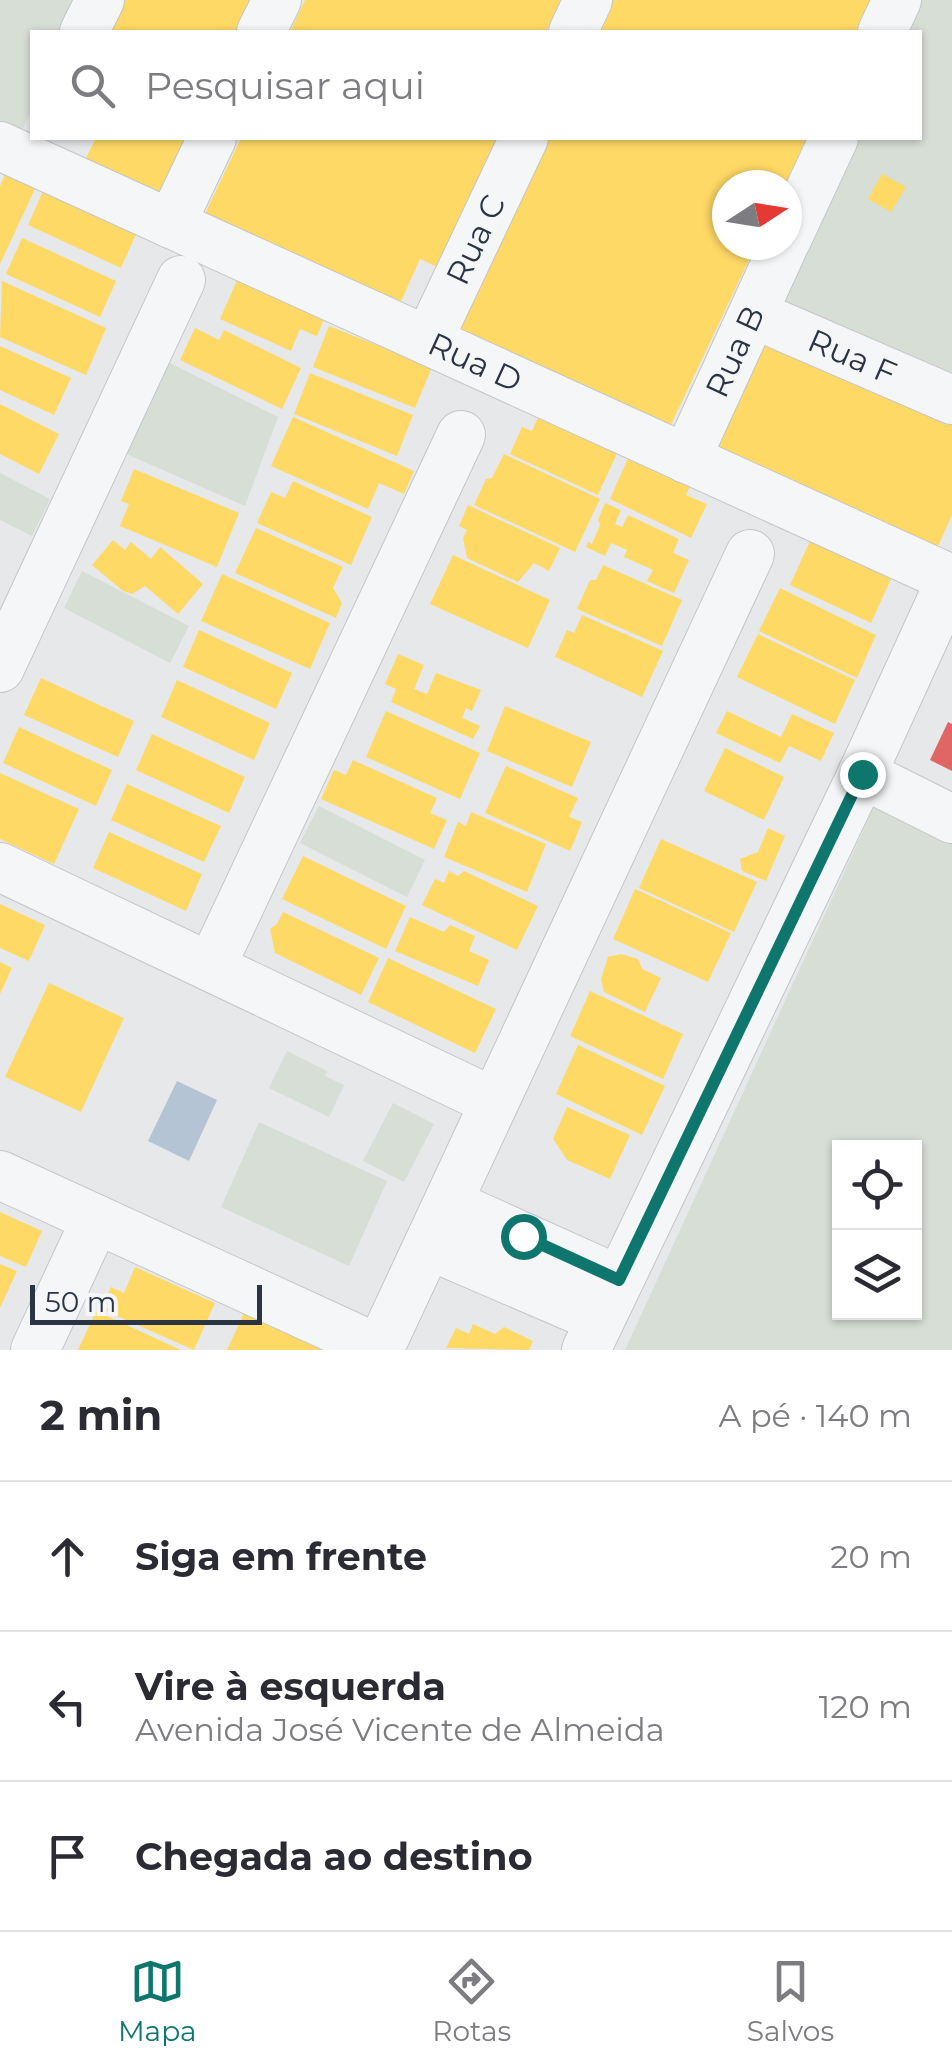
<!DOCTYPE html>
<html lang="pt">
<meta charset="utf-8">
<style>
:root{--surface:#fff;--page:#f7f7f7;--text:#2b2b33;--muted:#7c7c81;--line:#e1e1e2;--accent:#0f766e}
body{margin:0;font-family:Montserrat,sans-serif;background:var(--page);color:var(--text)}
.controls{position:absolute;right:30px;bottom:30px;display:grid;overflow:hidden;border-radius:0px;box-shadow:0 2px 8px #0004}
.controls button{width:90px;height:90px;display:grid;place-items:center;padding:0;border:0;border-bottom:2px solid var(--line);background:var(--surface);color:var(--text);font:50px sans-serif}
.compass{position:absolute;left:712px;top:170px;width:90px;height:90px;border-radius:50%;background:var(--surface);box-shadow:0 2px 8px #0004;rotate:78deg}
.scale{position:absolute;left:30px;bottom:25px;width:232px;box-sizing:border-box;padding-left:10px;border:5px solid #2b3445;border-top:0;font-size:28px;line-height:35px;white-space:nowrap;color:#2b3445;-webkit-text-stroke:8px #f4f6f9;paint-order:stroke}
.stop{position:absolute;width:30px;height:30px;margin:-22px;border:8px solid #0f766e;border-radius:50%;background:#fff}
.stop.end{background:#0f766e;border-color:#fff;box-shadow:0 2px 10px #0008}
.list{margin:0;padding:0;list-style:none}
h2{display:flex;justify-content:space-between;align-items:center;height:130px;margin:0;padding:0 40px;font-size:42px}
h2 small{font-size:32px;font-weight:400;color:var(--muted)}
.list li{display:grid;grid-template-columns:65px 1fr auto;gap:30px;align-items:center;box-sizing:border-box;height:150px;padding:0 40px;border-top:2px solid var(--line)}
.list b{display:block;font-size:38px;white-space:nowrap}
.list p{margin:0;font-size:32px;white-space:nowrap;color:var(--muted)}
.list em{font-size:32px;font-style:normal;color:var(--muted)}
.icon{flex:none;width:55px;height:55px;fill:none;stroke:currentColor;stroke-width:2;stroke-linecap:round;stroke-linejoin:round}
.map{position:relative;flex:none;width:952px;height:1350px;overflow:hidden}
.search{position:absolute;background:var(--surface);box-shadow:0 2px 8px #0004;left:30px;right:30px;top:30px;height:110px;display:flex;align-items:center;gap:25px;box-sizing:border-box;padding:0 35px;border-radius:0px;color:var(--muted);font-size:38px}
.sheet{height:580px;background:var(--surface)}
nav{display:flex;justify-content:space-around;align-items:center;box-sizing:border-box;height:140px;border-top:2px solid var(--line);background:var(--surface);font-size:28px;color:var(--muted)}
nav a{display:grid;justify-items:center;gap:5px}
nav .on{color:var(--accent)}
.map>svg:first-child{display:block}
.green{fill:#d6ded6;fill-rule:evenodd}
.water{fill:#b4c4d5}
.homes{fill:#ffd966}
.shops{fill:#e06666}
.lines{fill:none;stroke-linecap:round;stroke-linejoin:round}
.minor-casing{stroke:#c4c6c8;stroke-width:50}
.minor{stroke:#f5f6f7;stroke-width:48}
.route{stroke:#0f766e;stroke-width:12}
.labels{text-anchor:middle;stroke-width:10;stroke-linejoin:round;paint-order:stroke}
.street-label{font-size:32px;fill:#2b3445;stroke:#f4f6f9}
</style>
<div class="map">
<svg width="952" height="1350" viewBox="0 0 952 1350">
<rect width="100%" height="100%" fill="#e6e8ea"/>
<!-- green -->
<g class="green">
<path d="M0,0H84L69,32H32V109L18,139L0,130Z"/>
<path d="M906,0H952V389L767,305L843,138H920V32H891Z"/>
<path d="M166,361L278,417L245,506L124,453Z"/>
<path d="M0,473L50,499L32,536L0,520Z"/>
<path d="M82,571L189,626L170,663L64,608Z"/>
<path d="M879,796L952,830V1350H625ZM840,1148H914V1312H840Z"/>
<path d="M319,806L425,860L407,897L300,843Z"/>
<path d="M287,1051L327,1071L325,1076L344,1085L329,1117L269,1088Z"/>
<path d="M393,1103L434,1124L404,1182L363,1161Z"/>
<path d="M259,1122L387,1181L349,1266L221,1207Z"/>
</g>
<!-- water -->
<path class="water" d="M177,1081L217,1100L189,1161L148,1141Z"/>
<!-- homes -->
<g class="homes">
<path d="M121,0H255L240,32H106Z"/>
<path d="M305,0H561L546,32H290Z"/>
<path d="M613,0H871L856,32H598Z"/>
<path d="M96,138H192L164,200L83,164Z"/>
<path d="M241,138H497L437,267L420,259L399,306L204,216Z"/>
<path d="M548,138H807L785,185H727V245H756L669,429L458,329Z"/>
<path d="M11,162L41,176L0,264V186Z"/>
<path d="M882,174L906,187L891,212L868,199Z"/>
<path d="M44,189L137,232L121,268L28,225Z"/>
<path d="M22,238L116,281L100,317L6,274Z"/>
<path d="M239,276L326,314L317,336L300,329L291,351L220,319Z"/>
<path d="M2,281L106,328L86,375L0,337Z"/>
<path d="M329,326L432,367L415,408L313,367Z"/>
<path d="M195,328L219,340L224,330L301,368L282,409L180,360Z"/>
<path d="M763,338L952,423V515L931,562L708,461Z"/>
<path d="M0,346L71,378L54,415L0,390Z"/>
<path d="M310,373L413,415L397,456L294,414Z"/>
<path d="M0,404L59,434L39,474L0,454Z"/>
<path d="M540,413L619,449L598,495L510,454L522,427L532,431Z"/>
<path d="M293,417L414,471L404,494L379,483L368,509L271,466Z"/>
<path d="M504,454L600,499L575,552L474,505L486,479L492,478Z"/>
<path d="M630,454L692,482L686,495L707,504L691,538L610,499Z"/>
<path d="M134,469L239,513L217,567L120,526L129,504L121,501Z"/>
<path d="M293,481L372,517L351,565L257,523L271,492L285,498Z"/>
<path d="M605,503L621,510L615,524L622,527L628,515L679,539L673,553L689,560L674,593L647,581L653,570L624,557L627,550L611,543L605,556L586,547L588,542L592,544L600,525L598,520Z"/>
<path d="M468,505L560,548L549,571L534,563L518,582L467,558L463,538L467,530L459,526Z"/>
<path d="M256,528L343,567L333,588L342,603L336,618L235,573Z"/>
<path d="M113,540L125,550L131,542L151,559L160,547L203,584L178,614L145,586L132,594L123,591L92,565Z"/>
<path d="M810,541L891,579L871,623L790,585Z"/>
<path d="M453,555L550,600L528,648L430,604Z"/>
<path d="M603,565L682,600L662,646L577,609L590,580H596Z"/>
<path d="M222,574L330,623L310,669L201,621Z"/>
<path d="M780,588L876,635L857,678L759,631Z"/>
<path d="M582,615L663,651L642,697L555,657L567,630L574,633Z"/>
<path d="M199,630L292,673L276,709L183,667Z"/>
<path d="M758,634L855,680L835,724L737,677Z"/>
<path d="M398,654L424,665L414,689L427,694L436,673L481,690L472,711L466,708L462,718L480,726L473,739L391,702L396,689L385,684Z"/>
<path d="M41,678L134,721L118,757L24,715Z"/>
<path d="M177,680L270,723L254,760L161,717Z"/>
<path d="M505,706L591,742L572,787L487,751Z"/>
<path d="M386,711L480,753L460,799L366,757Z"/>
<path d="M727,711L781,737L792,714L834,733L821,761L789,746L780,763L716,733Z"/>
<path d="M19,727L112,770L96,806L3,763Z"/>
<path d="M152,734L245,777L229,813L136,770Z"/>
<path d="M725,748L784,777L764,820L704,791Z"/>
<path d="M353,760L437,798L430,813L447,820L434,849L321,799L334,770L346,775Z"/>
<path d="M506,766L578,798L569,817L582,822L570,851L485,813Z"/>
<path d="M0,773L79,809L54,864L0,839Z"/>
<path d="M127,784L221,826L204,862L111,820Z"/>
<path d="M471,812L546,844L527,892L444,857L458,822L466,826Z"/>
<path d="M768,828L785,836L766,881L742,871L740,859L758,852Z"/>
<path d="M109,832L202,874L186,911L93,868Z"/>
<path d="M661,839L757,882L734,932L639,888Z"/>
<path d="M303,856L406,906L386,949L282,899Z"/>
<path d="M449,871L458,876L464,871L538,906L517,950L422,905L435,879L444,883Z"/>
<path d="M635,889L731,933L708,982L613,939Z"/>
<path d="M0,904L45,925L29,961L0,948Z"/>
<path d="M283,912L379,958L361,995L275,953L270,929L277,924Z"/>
<path d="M410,917L444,932L450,925L475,936L469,951L489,960L478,986L395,951Z"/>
<path d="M621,954L638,959L642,969L661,978L645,1012L604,992L601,979L608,957Z"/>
<path d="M388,958L496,1009L475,1053L368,1002Z"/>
<path d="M0,962L12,968L0,994Z"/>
<path d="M49,983L124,1018L81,1112L5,1077Z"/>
<path d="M590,991L683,1034L663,1079L570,1036Z"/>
<path d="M578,1045L665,1086L642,1135L556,1094Z"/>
<path d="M567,1107L630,1135L610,1179L567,1160L553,1139Z"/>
<path d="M0,1212L42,1231L26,1267L0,1256Z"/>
<path d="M0,1264L17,1271L0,1308Z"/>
<path d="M135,1267L215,1303L194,1350L101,1309L111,1287L124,1293Z"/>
<path d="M96,1311L181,1350H78Z"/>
<path d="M245,1311L331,1350H227Z"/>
<path d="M473,1324L495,1334L504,1327L533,1341L529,1350L446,1348L456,1328L469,1334Z"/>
</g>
<!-- shops -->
<path class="shops" d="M948,722L952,724V771L930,760Z"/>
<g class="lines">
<!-- minor casing -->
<g class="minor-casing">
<g id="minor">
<path d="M84,32L100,0"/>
<path d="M261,32L277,0"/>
<path d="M573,32L588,0"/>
<path d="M882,32L897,0"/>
<path id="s1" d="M0,146L951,579"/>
<path d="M171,224L212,138"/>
<path d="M787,239L834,138"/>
<path id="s2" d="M753,314L952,400"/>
<path id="s3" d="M428,341L524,138"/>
<path id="s4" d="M686,459L784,245"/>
<path d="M0,668L181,280"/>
<path d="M862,774L952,819"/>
<path d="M0,867L494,1102"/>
<path d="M211,967L461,435"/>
<path d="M0,1175L379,1349"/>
<path d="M448,1203L619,1280"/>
<path d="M428,1245L600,1319"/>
<path d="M35,1350L96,1219"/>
<path d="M379,1350L750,554"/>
<path d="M586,1350L862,774L952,577"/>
</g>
</g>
<!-- minor -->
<use href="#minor" class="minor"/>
</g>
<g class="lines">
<!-- route -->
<path class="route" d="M523,1236L619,1280L862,774"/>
</g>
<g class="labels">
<!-- street labels -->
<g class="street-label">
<text dy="11" stroke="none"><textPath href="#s3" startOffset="112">Rua C</textPath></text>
<text dy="11" stroke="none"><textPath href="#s4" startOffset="118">Rua B</textPath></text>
<text dy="11" stroke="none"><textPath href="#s2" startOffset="108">Rua F</textPath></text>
<text dy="11" stroke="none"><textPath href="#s1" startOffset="522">Rua D</textPath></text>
</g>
</g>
</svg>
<div class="controls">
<button><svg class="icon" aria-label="locate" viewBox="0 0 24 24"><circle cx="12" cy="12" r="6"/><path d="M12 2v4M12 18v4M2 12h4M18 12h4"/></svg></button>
<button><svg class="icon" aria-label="layers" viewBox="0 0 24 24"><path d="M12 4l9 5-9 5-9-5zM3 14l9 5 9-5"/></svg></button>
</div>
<svg class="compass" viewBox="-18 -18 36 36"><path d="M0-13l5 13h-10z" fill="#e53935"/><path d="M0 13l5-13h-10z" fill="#7c7c81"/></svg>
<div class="scale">50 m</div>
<div class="stop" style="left:523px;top:1236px"></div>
<div class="stop end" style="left:862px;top:774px"></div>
<div class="search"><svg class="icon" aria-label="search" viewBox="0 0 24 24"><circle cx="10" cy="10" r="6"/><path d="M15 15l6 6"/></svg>Pesquisar aqui</div>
</div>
<section class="sheet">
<h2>2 min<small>A pé · 140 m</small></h2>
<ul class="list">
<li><svg class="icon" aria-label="ahead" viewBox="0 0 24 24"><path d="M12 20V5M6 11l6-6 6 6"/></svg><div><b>Siga em frente</b></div><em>20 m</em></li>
<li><svg class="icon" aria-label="left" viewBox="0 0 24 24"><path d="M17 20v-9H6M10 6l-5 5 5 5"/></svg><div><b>Vire à esquerda</b><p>Avenida José Vicente de Almeida</p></div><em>120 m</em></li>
<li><svg class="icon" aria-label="arrive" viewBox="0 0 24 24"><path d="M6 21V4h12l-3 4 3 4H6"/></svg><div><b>Chegada ao destino</b></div></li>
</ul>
</section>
<nav>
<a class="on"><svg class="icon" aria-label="map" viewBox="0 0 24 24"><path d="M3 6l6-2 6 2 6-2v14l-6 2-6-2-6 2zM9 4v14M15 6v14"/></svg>Mapa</a>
<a><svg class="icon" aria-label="directions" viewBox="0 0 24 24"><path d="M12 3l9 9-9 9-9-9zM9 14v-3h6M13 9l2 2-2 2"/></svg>Rotas</a>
<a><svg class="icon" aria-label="saved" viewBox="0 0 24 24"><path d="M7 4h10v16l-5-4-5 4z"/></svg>Salvos</a>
</nav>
